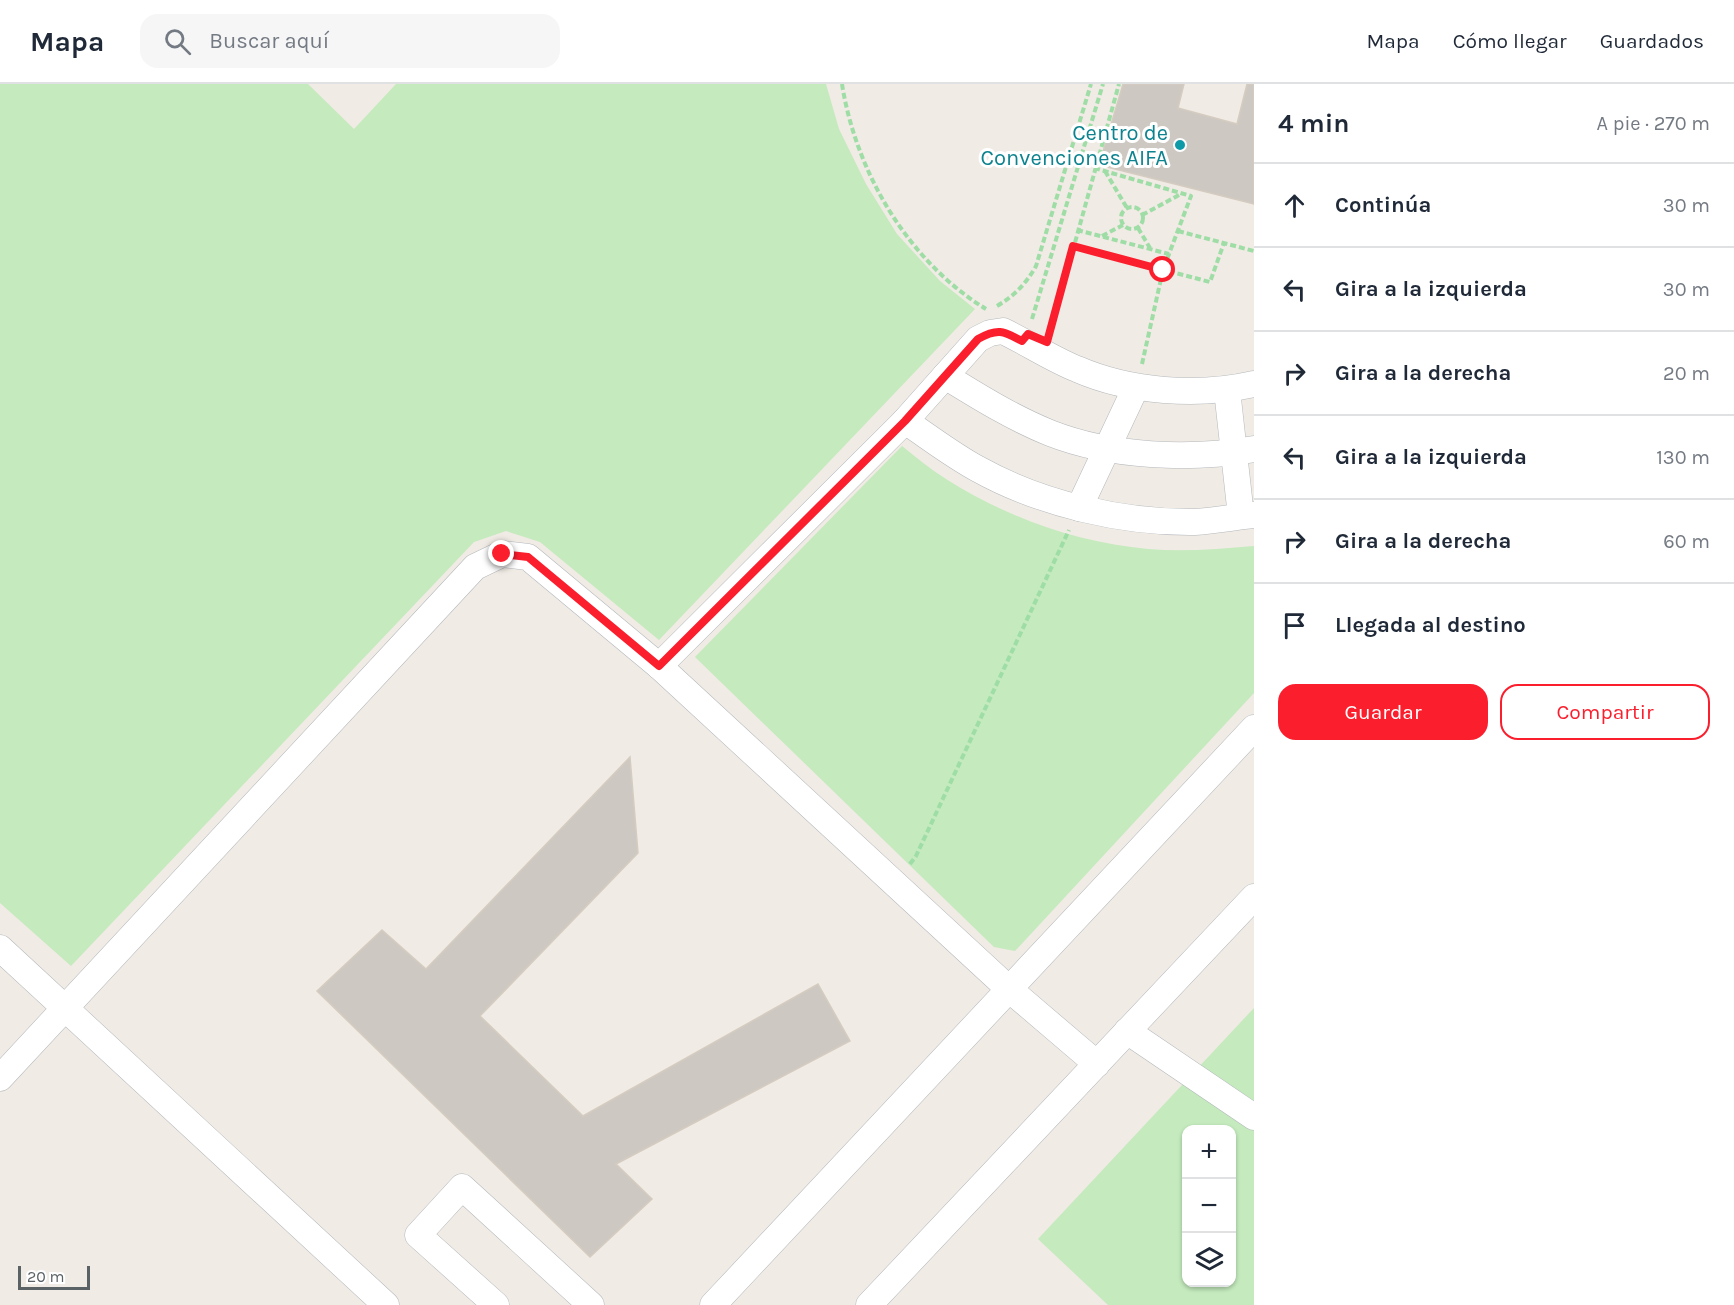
<!DOCTYPE html>
<html lang="es">
<meta charset="utf-8">
<style>
:root{--surface:#fff;--page:#f6f6f7;--text:#1f2937;--muted:#747a83;--line:#e0e1e3;--accent:#fb1e2d}
body{margin:0;font-family:Karla,sans-serif;background:var(--page);color:var(--text)}
.controls{position:absolute;right:18px;bottom:18px;display:grid;overflow:hidden;border-radius:12px;box-shadow:0 2px 4px #0004}
.controls button{width:54px;height:54px;display:grid;place-items:center;padding:0;border:0;border-bottom:2px solid var(--line);background:var(--surface);color:var(--text);font:30px sans-serif}
.scale{position:absolute;left:18px;bottom:15px;width:72px;box-sizing:border-box;padding-left:6px;border:3px solid #5b6266;border-top:0;font-size:16px;line-height:21px;white-space:nowrap;color:#5b6266;-webkit-text-stroke:4px #fff;paint-order:stroke}
.stop{position:absolute;width:18px;height:18px;margin:-14px;border:4px solid #fb1e2d;border-radius:50%;background:#fff}
.stop.end{background:#fb1e2d;border-color:#fff;box-shadow:0 2px 6px #0008}
.list{margin:0;padding:0;list-style:none}
h2{display:flex;justify-content:space-between;align-items:center;height:78px;margin:0;padding:0 24px;font-size:26px}
h2 small{font-size:20px;font-weight:400;color:var(--muted)}
.list li{display:grid;grid-template-columns:39px 1fr auto;gap:18px;align-items:center;box-sizing:border-box;height:84px;padding:0 24px;border-top:2px solid var(--line)}
.list b{display:block;font-size:22px;white-space:nowrap}
.list em{font-size:20px;font-style:normal;color:var(--muted)}
.actions{display:flex;gap:12px;padding:18px 24px}
.actions a{flex:1;padding:14px 0;border:2px solid var(--accent);border-radius:18px;text-align:center;font-size:21px;color:var(--accent)}
.actions .main{background:var(--accent);color:#fff}
.icon{flex:none;width:33px;height:33px;fill:none;stroke:currentColor;stroke-width:2;stroke-linecap:round;stroke-linejoin:round}
.map{position:relative;flex:none;width:1254px;height:1221px;overflow:hidden}
header{display:flex;align-items:center;gap:36px;box-sizing:border-box;height:84px;padding:0 30px;background:var(--surface);border-bottom:2px solid var(--line)}
header strong{font-size:28px}
nav{display:flex;gap:33px;margin-inline-start:auto;font-size:21px}
.search{width:420px;height:54px;background:var(--page);display:flex;align-items:center;gap:15px;box-sizing:border-box;padding:0 21px;border-radius:18px;color:var(--muted);font-size:22px}
main{display:flex}
aside{flex:1;background:var(--surface)}
.map>svg:first-child{display:block}
.green{fill:#c4eabd;fill-rule:evenodd}
.building{fill:#cdc8c2;stroke:#d5ccc1;stroke-width:1.5}
.lines{fill:none;stroke-linecap:round;stroke-linejoin:round}
.minor-casing{stroke:#b4b8bc;stroke-width:27}
.path{stroke:#9fdda6;stroke-width:4;stroke-dasharray:6 3;stroke-linecap:butt}
.minor{stroke:#fff;stroke-width:26}
.route{stroke:#fb1e2d;stroke-width:8}
.culture-dot{fill:#0f9aa8;stroke:#fff;stroke-width:2}
.labels{text-anchor:middle;stroke-width:6;stroke-linejoin:round;paint-order:stroke}
.culture-label{font-size:22px;fill:#0d838f;stroke:#fff;text-anchor:end}
</style>
<header>
<strong>Mapa</strong>
<div class="search"><svg class="icon" aria-label="search" viewBox="0 0 24 24"><circle cx="10" cy="10" r="6"/><path d="M15 15l6 6"/></svg>Buscar aquí</div>
<nav><a>Mapa</a><a>Cómo llegar</a><a>Guardados</a></nav>
</header>
<main>
<div class="map">
<svg width="1254" height="1221" viewBox="0 0 1254 1221">
<rect width="100%" height="100%" fill="#f0ebe4"/>
<!-- green -->
<g class="green">
<path d="M0,0H308L354,45L396,0H826L839,45L866,100L897,150L940,197L975,225L659,556L540,458L506,447L474,458L71,882L0,819Z"/>
<path d="M902,362C916,373 930,385 946,395C1006,433 1077,459 1148,465C1183,468 1219,465 1254,462V609L1015,867L994,863L695,573Z"/>
<path d="M1254,924V1221H1108L1038,1155ZM1186,1046H1232V1198H1186Z"/>
</g>
<!-- building -->
<g class="building">
<path d="M1123,0H1184L1178,24L1237,40L1247,0H1254V120L1099,81Z"/>
<path d="M630,673L638,769L480,932L583,1032L818,900L850,957L616,1080L652,1115L590,1173L317,907L382,846L426,885Z"/>
</g>
<g class="lines">
<!-- minor casing -->
<g class="minor-casing">
<g id="minor">
<path d="M945,292C979,313 1013,334 1050,349C1111,373 1190,376 1254,365"/>
<path d="M1227,306L1241,432"/>
<path d="M905,337C929,353 952,371 978,385C1041,420 1123,439 1195,438C1214,437 1235,433 1254,431"/>
<path d="M1079,424L1136,303"/>
<path d="M659,582L905,337L978,255L990,249L1003,247C1028,259 1052,275 1077,285C1130,308 1198,313 1254,300"/>
<path d="M0,864L386,1221"/>
<path d="M1127,947L1254,1033"/>
<path d="M0,994L475,483L502,470L528,473L659,582L1009,905L1097,980"/>
<path d="M496,1221L418,1151L462,1103L591,1221"/>
<path d="M713,1221L1254,644"/>
<path d="M869,1221L1254,813"/>
</g>
</g>
<!-- path -->
<g class="path">
<path d="M842,0C856,89 909,178 986,225"/>
<path d="M1105,87L1127,124"/>
<circle cx="1132" cy="134" r="11"/>
<path d="M1142,131L1181,110"/>
<path d="M1138,144L1150,164"/>
<path d="M1077,146L1169,170L1191,112L1094,84"/>
<path d="M1178,147L1254,167"/>
<path d="M1102,152L1123,141"/>
<path d="M1073,162L1210,198L1224,159"/>
<path d="M997,222C1014,212 1026,200 1036,182L1091,0"/>
<path d="M1032,235L1103,0"/>
<path d="M1051,245L1119,0"/>
<path d="M1142,280L1163,186L1169,170"/>
<path d="M910,780L916,772L1069,446"/>
</g>
<!-- minor -->
<use href="#minor" class="minor"/>
</g>
<g class="lines">
<!-- route -->
<path class="route" d="M502,470L528,473L659,582L905,337L978,255C998,244 1003,247 1022,257L1028,250L1047,258L1073,162L1163,186"/>
</g>
<!-- markers -->
<circle class="culture-dot" cx="1180" cy="61" r="6"/>
<g class="labels">
<!-- culture labels -->
<g class="culture-label">
<text x="1168" y="56">Centro de<tspan x="1168" dy="25">Convenciones AIFA</tspan></text>
</g>
</g>
</svg>
<div class="controls">
<button>+</button>
<button>−</button>
<button><svg class="icon" aria-label="layers" viewBox="0 0 24 24"><path d="M12 4l9 5-9 5-9-5zM3 14l9 5 9-5"/></svg></button>
</div>
<div class="scale">20 m</div>
<div class="stop" style="left:1163px;top:186px"></div>
<div class="stop end" style="left:502px;top:470px"></div>
</div>
<aside>
<h2>4 min<small>A pie · 270 m</small></h2>
<ul class="list">
<li><svg class="icon" aria-label="ahead" viewBox="0 0 24 24"><path d="M12 20V5M6 11l6-6 6 6"/></svg><div><b>Continúa</b></div><em>30 m</em></li>
<li><svg class="icon" aria-label="left" viewBox="0 0 24 24"><path d="M17 20v-9H6M10 6l-5 5 5 5"/></svg><div><b>Gira a la izquierda</b></div><em>30 m</em></li>
<li><svg class="icon" aria-label="right" viewBox="0 0 24 24"><path d="M7 20v-9h11M14 6l5 5-5 5"/></svg><div><b>Gira a la derecha</b></div><em>20 m</em></li>
<li><svg class="icon" aria-label="left" viewBox="0 0 24 24"><path d="M17 20v-9H6M10 6l-5 5 5 5"/></svg><div><b>Gira a la izquierda</b></div><em>130 m</em></li>
<li><svg class="icon" aria-label="right" viewBox="0 0 24 24"><path d="M7 20v-9h11M14 6l5 5-5 5"/></svg><div><b>Gira a la derecha</b></div><em>60 m</em></li>
<li><svg class="icon" aria-label="arrive" viewBox="0 0 24 24"><path d="M6 21V4h12l-3 4 3 4H6"/></svg><div><b>Llegada al destino</b></div></li>
</ul>
<div class="actions"><a class="main">Guardar</a><a>Compartir</a></div>
</aside>
</main>
